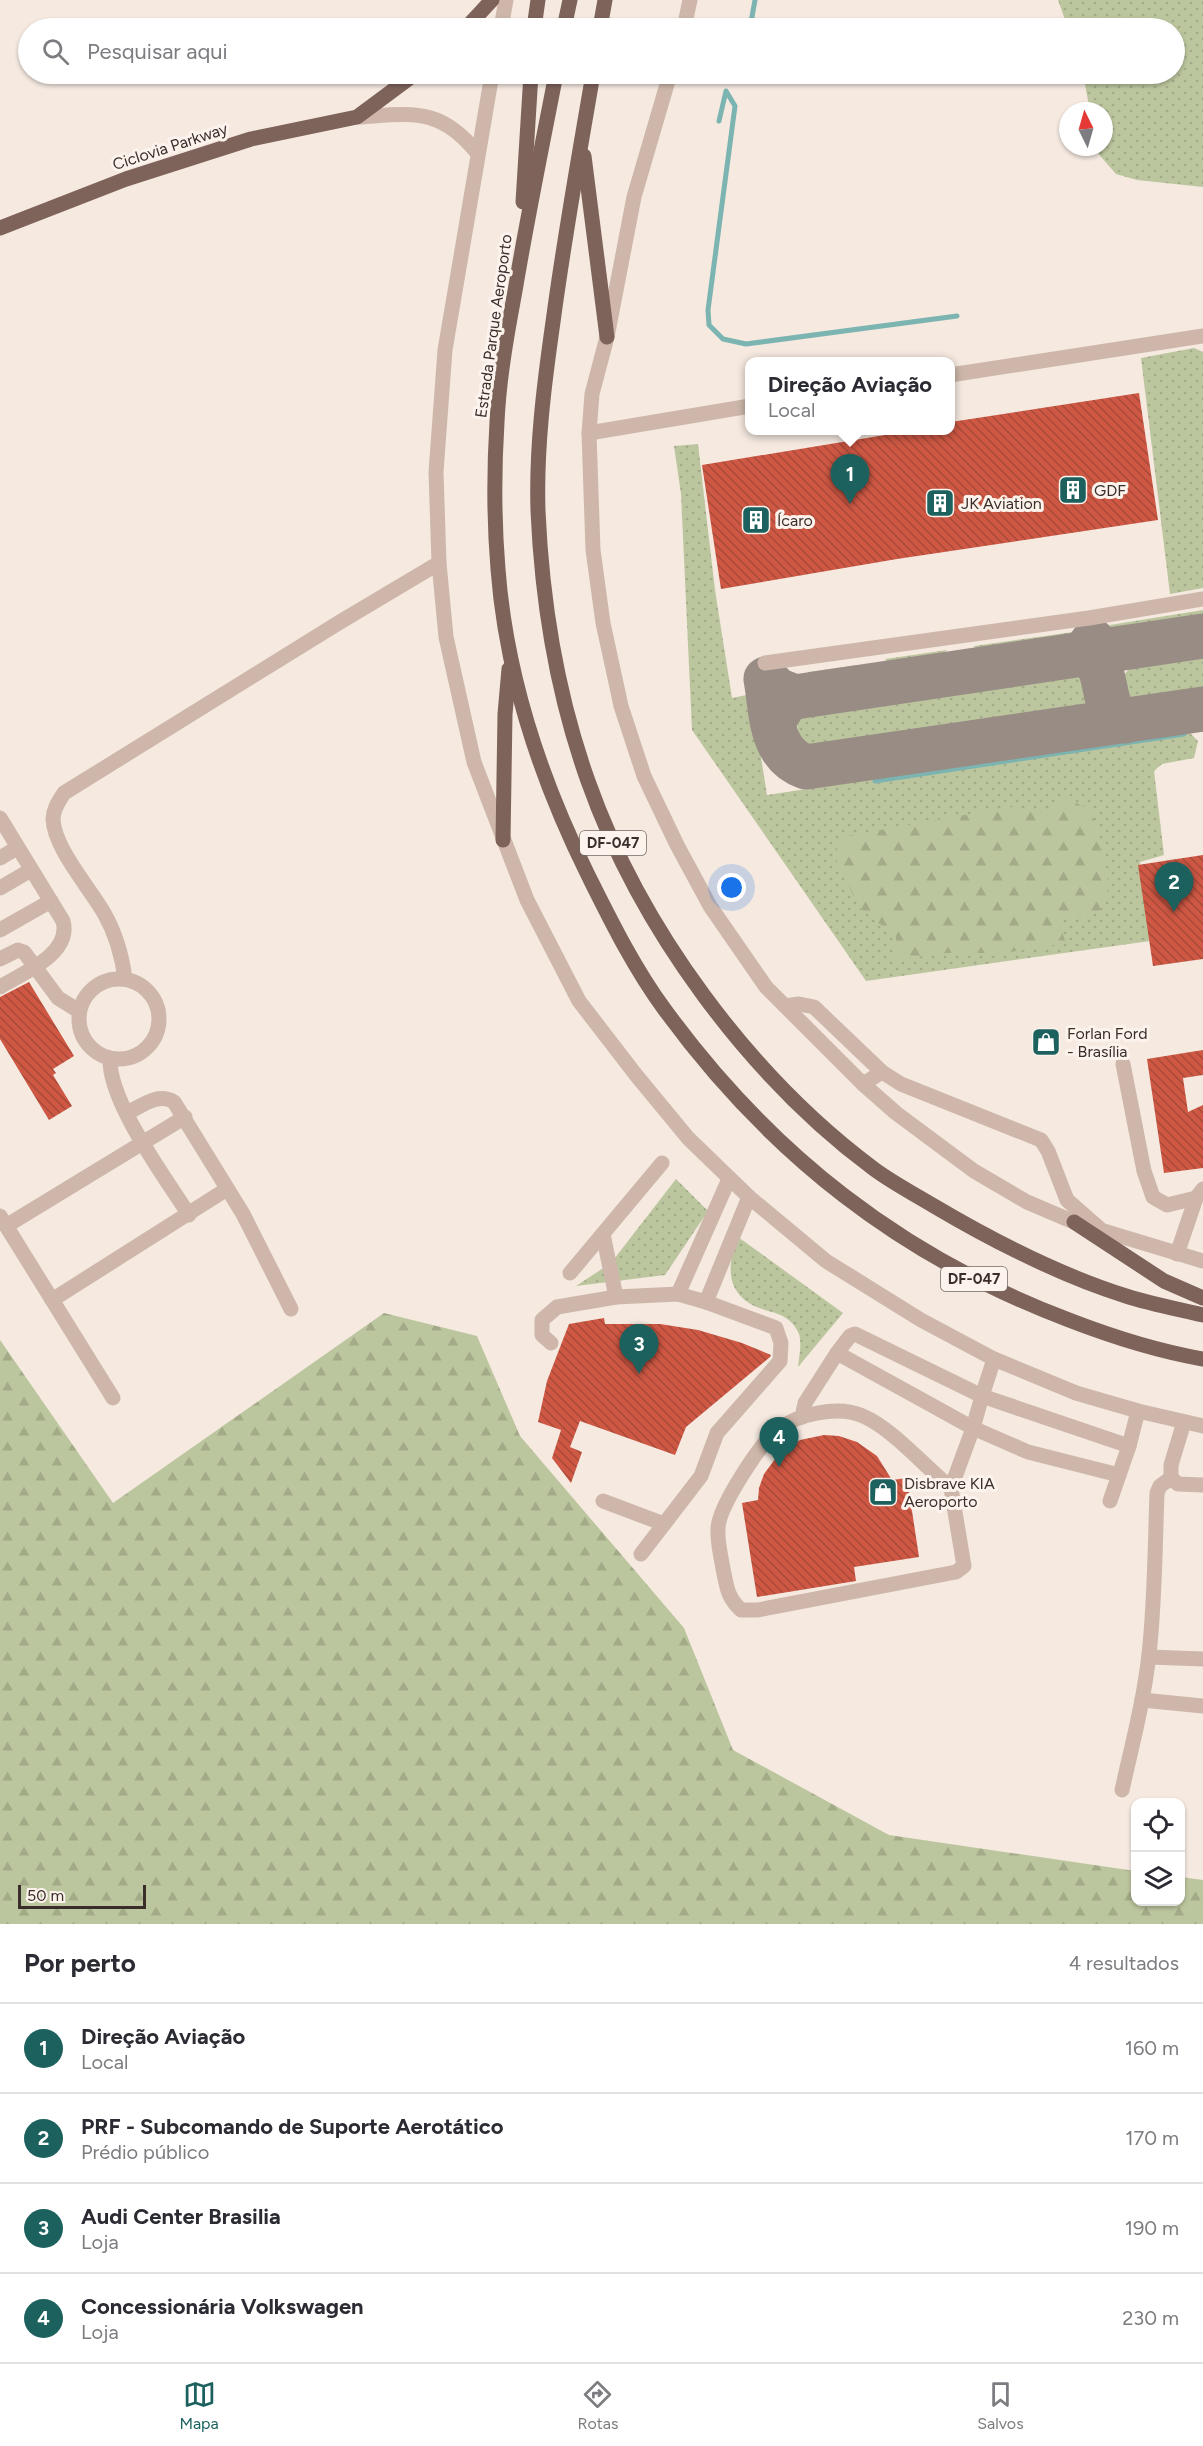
<!DOCTYPE html>
<html lang="pt">
<meta charset="utf-8">
<style>
:root{--surface:#fff;--page:#f7f7f7;--text:#2b2b33;--muted:#7c7c81;--line:#e1e1e2;--accent:#1c615e}
body{margin:0;font-family:Figtree,sans-serif;background:var(--page);color:var(--text)}
.controls{position:absolute;right:18px;bottom:18px;display:grid;overflow:hidden;border-radius:12px;box-shadow:0 2px 4px #0004}
.controls button{width:54px;height:54px;display:grid;place-items:center;padding:0;border:0;border-bottom:2px solid var(--line);background:var(--surface);color:var(--text);font:30px sans-serif}
.compass{position:absolute;left:1059px;top:102px;width:54px;height:54px;border-radius:50%;background:var(--surface);box-shadow:0 2px 4px #0004;rotate:355deg}
.scale{position:absolute;left:18px;bottom:15px;width:128px;box-sizing:border-box;padding-left:6px;border:3px solid #3b2e2a;border-top:0;font-size:16px;line-height:21px;white-space:nowrap;color:#3b2e2a;-webkit-text-stroke:4px #fcf3ed;paint-order:stroke}
.you{position:absolute;left:732px;top:888px;width:21px;height:21px;margin:-15px;border:4px solid #fff;border-radius:50%;background:#1a73e8;box-shadow:0 0 0 9px #1a73e833}
.badge{display:grid;place-items:center;width:39px;height:39px;border-radius:50%;background:var(--accent);color:#fff;font-size:20px;font-weight:700}
.pin{position:absolute;translate:-50% -50px;filter:drop-shadow(0 2px 3px #0008)}
.pin::after{content:'';position:absolute;top:32px;width:21px;height:18px;background:inherit;clip-path:polygon(0 0,100% 0,50% 100%)}
.popup{position:absolute;left:745px;top:357px;width:210px;height:78px;box-sizing:border-box;display:grid;place-content:center;border-radius:12px;background:var(--surface);filter:drop-shadow(0 2px 4px #0005);font-size:20px;white-space:nowrap;color:var(--muted)}
.popup b{font-size:22px;color:var(--text)}
.popup::after{content:'';position:absolute;left:50%;top:100%;margin-left:-12px;border:12px solid transparent;border-top-color:var(--surface)}
.list{margin:0;padding:0;list-style:none}
h2{display:flex;justify-content:space-between;align-items:center;height:78px;margin:0;padding:0 24px;font-size:26px}
h2 small{font-size:20px;font-weight:400;color:var(--muted)}
.list li{display:grid;grid-template-columns:39px 1fr auto;gap:18px;align-items:center;box-sizing:border-box;height:90px;padding:0 24px;border-top:2px solid var(--line)}
.list b{display:block;font-size:22px;white-space:nowrap}
.list p{margin:0;font-size:20px;white-space:nowrap;color:var(--muted)}
.list em{font-size:20px;font-style:normal;color:var(--muted)}
.icon{flex:none;width:33px;height:33px;fill:none;stroke:currentColor;stroke-width:2;stroke-linecap:round;stroke-linejoin:round}
.map{position:relative;flex:none;width:1203px;height:1924px;overflow:hidden}
.search{position:absolute;background:var(--surface);box-shadow:0 2px 4px #0004;left:18px;right:18px;top:18px;height:66px;display:flex;align-items:center;gap:15px;box-sizing:border-box;padding:0 21px;border-radius:33px;color:var(--muted);font-size:22px}
.sheet{height:438px;background:var(--surface)}
nav{display:flex;justify-content:space-around;align-items:center;box-sizing:border-box;height:84px;border-top:2px solid var(--line);background:var(--surface);font-size:16px;color:var(--muted)}
nav a{display:grid;justify-items:center;gap:3px}
nav .on{color:var(--accent)}
.map>svg:first-child{display:block}
.grass{fill:url(#grass-dots)}
.forest{fill:url(#forest-firs)}
.lines{fill:none;stroke-linecap:round;stroke-linejoin:round}
.stream{stroke:#7cb4b1;stroke-width:5}
.taxiway{stroke:#988c85;stroke-width:45}
.building{fill:url(#building-back-hatch)}
.minor{stroke:#ceb7aa;stroke-width:15}
.major{stroke:#7e635a;stroke-width:15}
.labels{text-anchor:middle;stroke-width:6;stroke-linejoin:round;paint-order:stroke}
.shield{fill:#fcf3ed;stroke:#756964;stroke-width:1.5}
.shield-label{font-size:15px;font-weight:bold;fill:#3b2e2a}
.street-label{font-size:16px;fill:#3b2e2a;stroke:#fcf3ed}
.poi-label{font-size:16px;fill:#3b2e2a;stroke:#fcf3ed;text-anchor:start}
</style>
<div class="map">
<svg width="1203" height="1924" viewBox="0 0 1203 1924">
<defs>
<pattern id="grass-dots" width="8" height="8" patternUnits="userSpaceOnUse" patternTransform="scale(1.5)"><rect width="8" height="8" fill="#bcc69e"/><path d="M2 2h.1M6 6h.1" fill="none" stroke="#a2aa88" stroke-width="1.8" stroke-linecap="round"/></pattern>
<pattern id="forest-firs" width="22" height="20" patternUnits="userSpaceOnUse" patternTransform="scale(1.5)"><rect width="22" height="20" fill="#bcc69e"/><path d="M5 1l3.5 6h-7zM16 11l3.5 6h-7z" fill="#a2aa88"/></pattern>
<pattern id="building-back-hatch" width="6" height="6" patternUnits="userSpaceOnUse" patternTransform="scale(1.5)"><rect width="6" height="6" fill="#ce5844"/><path d="M-1 5l2 2M0 0l6 6M5-1l2 2" fill="none" stroke="#a84939"/></pattern>
</defs>
<rect width="100%" height="100%" fill="#f5e9e0"/>
<!-- grass -->
<g class="grass">
<path d="M1058,0H1203V187L1137,180L1116,174L1095,150V147H1104V111H1090L1083,74H1174V28H1068Z"/>
<path d="M1194,348L1203,352V588L1170,594L1141,358Z"/>
<path d="M698,444L715,590L732,698L751,694L767,795L1188,731L1198,741L1194,758L1162,764L1154,771L1164,855L1140,862L1150,941L866,981L692,730L681,494L674,446Z"/>
<path d="M1203,610V624L1128,637H1112L1108,632L1110,625Z"/>
<path d="M1073,632L1074,639L1069,646C1050,651 984,667 974,646Z"/>
<path d="M947,650C930,669 904,681 885,659Z"/>
<path d="M1197,650H1203V698C1180,704 1116,717 1121,678L1138,659Z"/>
<path d="M857,665C850,680 823,691 809,677L808,672Z"/>
<path d="M1068,671C1091,679 1106,699 1079,716C1072,720 1064,722 1056,725L816,754C800,747 798,740 797,722L804,714L817,709Z"/>
<path d="M676,1179L708,1211L665,1275L576,1286L611,1263Z"/>
<path d="M738,1237L843,1313L798,1367C799,1358 802,1343 799,1334C788,1309 768,1315 749,1303C724,1287 729,1260 738,1237Z"/>
</g>
<!-- forest -->
<g class="forest">
<path d="M1066,797L1091,811C1099,836 1126,906 1088,917C1079,920 1065,916 1056,916L1066,943L1005,953H947L895,960L896,937L860,908L837,865V846L846,836L1010,807L1045,813Z"/>
<path d="M384,1313L477,1336L520,1436L684,1628L733,1750L889,1835L1135,1871L1136,1902H1180L1181,1877L1203,1880V1924H0V1340L113,1503Z"/>
</g>
<g class="lines">
<!-- stream -->
<g class="stream">
<path d="M750,28L755,0"/>
<path d="M719,121L726,91L735,106L708,310L709,325L723,339L746,344L957,316"/>
<path d="M875,781L1184,734"/>
</g>
<!-- taxiway -->
<g class="taxiway">
<path d="M1093,641L1083,655C1115,662 1095,710 1125,721"/>
<path d="M795,697L777,690L766,679C772,712 769,754 806,767L1203,709"/>
<path d="M776,717L785,702L795,697L1203,636"/>
</g>
</g>
<!-- building -->
<g class="building">
<path d="M1139,393L1158,520L897,559L721,589L702,465L891,434L890,430H951V422Z"/>
<path d="M1203,855V959L1153,966L1138,865Z"/>
<path d="M29,982L74,1056L53,1069L56,1073L53,1075L72,1106L49,1120L0,1039V997Z"/>
<path d="M1203,1050V1075L1183,1078L1188,1112L1203,1105V1168L1164,1173L1147,1059Z"/>
<path d="M604,1318L605,1324H660L698,1330L742,1343L771,1355L770,1357L686,1427L675,1455L580,1421L570,1447L582,1452L571,1483L552,1458L561,1430L538,1422L547,1381L569,1324Z"/>
<path d="M824,1435L839,1436L857,1442L877,1456L892,1480L907,1478L919,1557L854,1567L856,1581L757,1597L742,1503L758,1500L759,1488L764,1474L781,1451L800,1440Z"/>
</g>
<g class="lines">
<!-- minor -->
<g class="minor">
<path d="M501,28L506,0"/>
<path d="M684,28L690,0"/>
<path d="M492,74L445,350L436,472L439,563L446,637L474,762L527,900L579,1001L636,1075L688,1138L749,1197L826,1261L921,1320L994,1359L1076,1393L1138,1411L1203,1426"/>
<path d="M670,74L634,197L607,337L592,394L589,433L593,550L603,623L621,706L644,776L677,845L710,906L766,987L863,1084L896,1113L974,1171L1027,1202L1074,1222L1203,1261"/>
<path d="M357,117C412,114 440,106 478,154"/>
<path d="M950,375L1203,336"/>
<path d="M589,433L750,406"/>
<path d="M765,663L1089,618L1203,599"/>
<path d="M0,818L63,921C72,954 23,973 0,987"/>
<path d="M0,858L17,848"/>
<path d="M0,888L31,870"/>
<path d="M0,930L51,901"/>
<path d="M0,959L18,950L24,952L58,998L79,1011"/>
<path d="M125,979C122,955 116,934 104,913C89,887 54,848 53,819C53,809 59,801 64,793L340,622L439,563"/>
<circle cx="119" cy="1019" r="40"/>
<path d="M785,1006L799,1004L814,1007L882,1072"/>
<path d="M110,1058C108,1101 165,1177 189,1215"/>
<path d="M1123,1064L1144,1171L1153,1197L1167,1205L1196,1198"/>
<path d="M863,1084L882,1072L901,1084L1041,1140L1048,1151L1067,1200L1099,1228"/>
<path d="M127,1113C142,1106 158,1092 174,1102L243,1214L291,1309"/>
<path d="M0,1216L113,1398"/>
<path d="M6,1226L185,1117"/>
<path d="M603,1234L616,1297"/>
<path d="M1177,1254L1196,1198L1203,1189"/>
<path d="M570,1273L662,1163"/>
<path d="M678,1294L729,1179"/>
<path d="M52,1300L227,1189"/>
<path d="M706,1302L749,1197"/>
<path d="M551,1343L542,1335V1320L557,1307L616,1297L678,1294L706,1302L776,1328L781,1343L780,1361L717,1433L701,1476L641,1554"/>
<path d="M837,1353L850,1336L855,1334L982,1396L973,1428L951,1488L964,1566L956,1572L758,1610H741C727,1597 727,1587 723,1569C721,1556 717,1542 718,1528C719,1506 759,1446 776,1431C796,1414 838,1405 863,1416C893,1429 925,1467 951,1488"/>
<path d="M994,1359L982,1396L1129,1446L1119,1475"/>
<path d="M802,1417L805,1403L837,1353L973,1428L1028,1452L1119,1475L1110,1501"/>
<path d="M1184,1422L1171,1465V1478L1178,1484L1203,1485"/>
<path d="M1129,1446L1138,1411"/>
<path d="M603,1501L664,1524"/>
<path d="M1149,1657L1203,1659"/>
<path d="M1142,1700L1203,1706"/>
<path d="M1122,1790C1132,1745 1144,1700 1149,1654C1155,1601 1155,1547 1157,1493L1160,1486L1171,1478"/>
</g>
<!-- major -->
<g class="major">
<path d="M466,28L492,0"/>
<path d="M534,28L538,0"/>
<path d="M564,28L570,0"/>
<path d="M600,28L605,0"/>
<path d="M556,74C542,146 527,219 515,291C507,334 499,378 497,422C494,470 494,521 498,569C506,676 541,780 588,875C611,921 634,968 665,1010C771,1155 902,1257 1069,1320C1113,1337 1157,1351 1203,1359"/>
<path d="M593,74C579,156 564,239 553,322C544,385 536,448 538,511C542,602 557,694 588,781C640,928 749,1076 874,1169C893,1183 914,1194 934,1206C995,1242 1059,1275 1126,1296C1151,1304 1178,1309 1203,1315"/>
<path d="M584,156L607,337"/>
<path d="M523,202L531,74"/>
<path d="M0,228L126,179L251,139L357,117L415,74"/>
<path d="M503,840L505,714L509,669"/>
<path d="M1074,1222L1164,1281L1203,1298"/>
</g>
</g>
<!-- icons -->
<defs>
<g id="building-square" transform="scale(1.5)"><rect x="-9" y="-9" width="18" height="18" rx="4" fill="#1c615e" stroke="#fcf3ed"/><path d="M-4-6H4V6H1V3H-1V6H-4ZM-2.5-4.3h1.7v1.8h-1.7ZM.8-4.3h1.7v1.8H.8ZM-2.5-1h1.7V.8h-1.7ZM.8-1h1.7V.8H.8Z" fill="#fff"/></g>
<g id="shop-square" transform="scale(1.5)"><rect x="-9" y="-9" width="18" height="18" rx="4" fill="#1c615e" stroke="#fcf3ed"/><path d="M-5-2.5h2.3a2.7 3.5 0 0 1 5.4 0H5L5.5 6h-11ZM-1.5-2.5h3a1.5 2.3 0 0 0-3 0Z" fill="#fff"/></g>
</defs>
<g fill-rule="evenodd">
<use href="#building-square" x="1073" y="490"/>
<use href="#building-square" x="940" y="503"/>
<use href="#building-square" x="756" y="520"/>
<use href="#shop-square" x="1046" y="1042"/>
<use href="#shop-square" x="883" y="1492"/>
</g>
<g class="labels">
<!-- shield labels -->
<g class="shield">
<rect x="580" y="831" width="66" height="24" rx="4.5"/>
<rect x="941" y="1267" width="66" height="24" rx="4.5"/>
</g>
<g class="shield-label">
<text x="613" y="848">DF-047</text>
<text x="974" y="1284">DF-047</text>
</g>
<!-- street labels -->
<g class="street-label">
<text transform="translate(170 146) rotate(-18)" y="6">Ciclovia Parkway</text>
<text transform="translate(493 326) rotate(-82)" y="6">Estrada Parque Aeroporto</text>
</g>
<!-- poi labels -->
<g class="poi-label">
<text x="1094" y="496">GDF</text>
<text x="961" y="509">JK Aviation</text>
<text x="777" y="526">Ícaro</text>
<text x="1067" y="1039">Forlan Ford<tspan x="1067" dy="18">- Brasília</tspan></text>
<text x="904" y="1489">Disbrave KIA<tspan x="904" dy="18">Aeroporto</tspan></text>
</g>
</g>
</svg>
<div class="controls">
<button><svg class="icon" aria-label="locate" viewBox="0 0 24 24"><circle cx="12" cy="12" r="6"/><path d="M12 2v4M12 18v4M2 12h4M18 12h4"/></svg></button>
<button><svg class="icon" aria-label="layers" viewBox="0 0 24 24"><path d="M12 4l9 5-9 5-9-5zM3 14l9 5 9-5"/></svg></button>
</div>
<svg class="compass" viewBox="-18 -18 36 36"><path d="M0-13l5 13h-10z" fill="#e53935"/><path d="M0 13l5-13h-10z" fill="#7c7c81"/></svg>
<div class="scale">50 m</div>
<div class="you"></div>
<div class="pin badge" style="left:850px;top:504px">1</div>
<div class="popup"><b>Direção Aviação</b>Local</div>
<div class="pin badge" style="left:1174px;top:912px">2</div>
<div class="pin badge" style="left:639px;top:1374px">3</div>
<div class="pin badge" style="left:779px;top:1467px">4</div>
<div class="search"><svg class="icon" aria-label="search" viewBox="0 0 24 24"><circle cx="10" cy="10" r="6"/><path d="M15 15l6 6"/></svg>Pesquisar aqui</div>
</div>
<section class="sheet">
<h2>Por perto<small>4 resultados</small></h2>
<ul class="list">
<li><span class="badge">1</span><div><b>Direção Aviação</b><p>Local</p></div><em>160 m</em></li>
<li><span class="badge">2</span><div><b>PRF - Subcomando de Suporte Aerotático</b><p>Prédio público</p></div><em>170 m</em></li>
<li><span class="badge">3</span><div><b>Audi Center Brasilia</b><p>Loja</p></div><em>190 m</em></li>
<li><span class="badge">4</span><div><b>Concessionária Volkswagen</b><p>Loja</p></div><em>230 m</em></li>
</ul>
</section>
<nav>
<a class="on"><svg class="icon" aria-label="map" viewBox="0 0 24 24"><path d="M3 6l6-2 6 2 6-2v14l-6 2-6-2-6 2zM9 4v14M15 6v14"/></svg>Mapa</a>
<a><svg class="icon" aria-label="directions" viewBox="0 0 24 24"><path d="M12 3l9 9-9 9-9-9zM9 14v-3h6M13 9l2 2-2 2"/></svg>Rotas</a>
<a><svg class="icon" aria-label="saved" viewBox="0 0 24 24"><path d="M7 4h10v16l-5-4-5 4z"/></svg>Salvos</a>
</nav>
